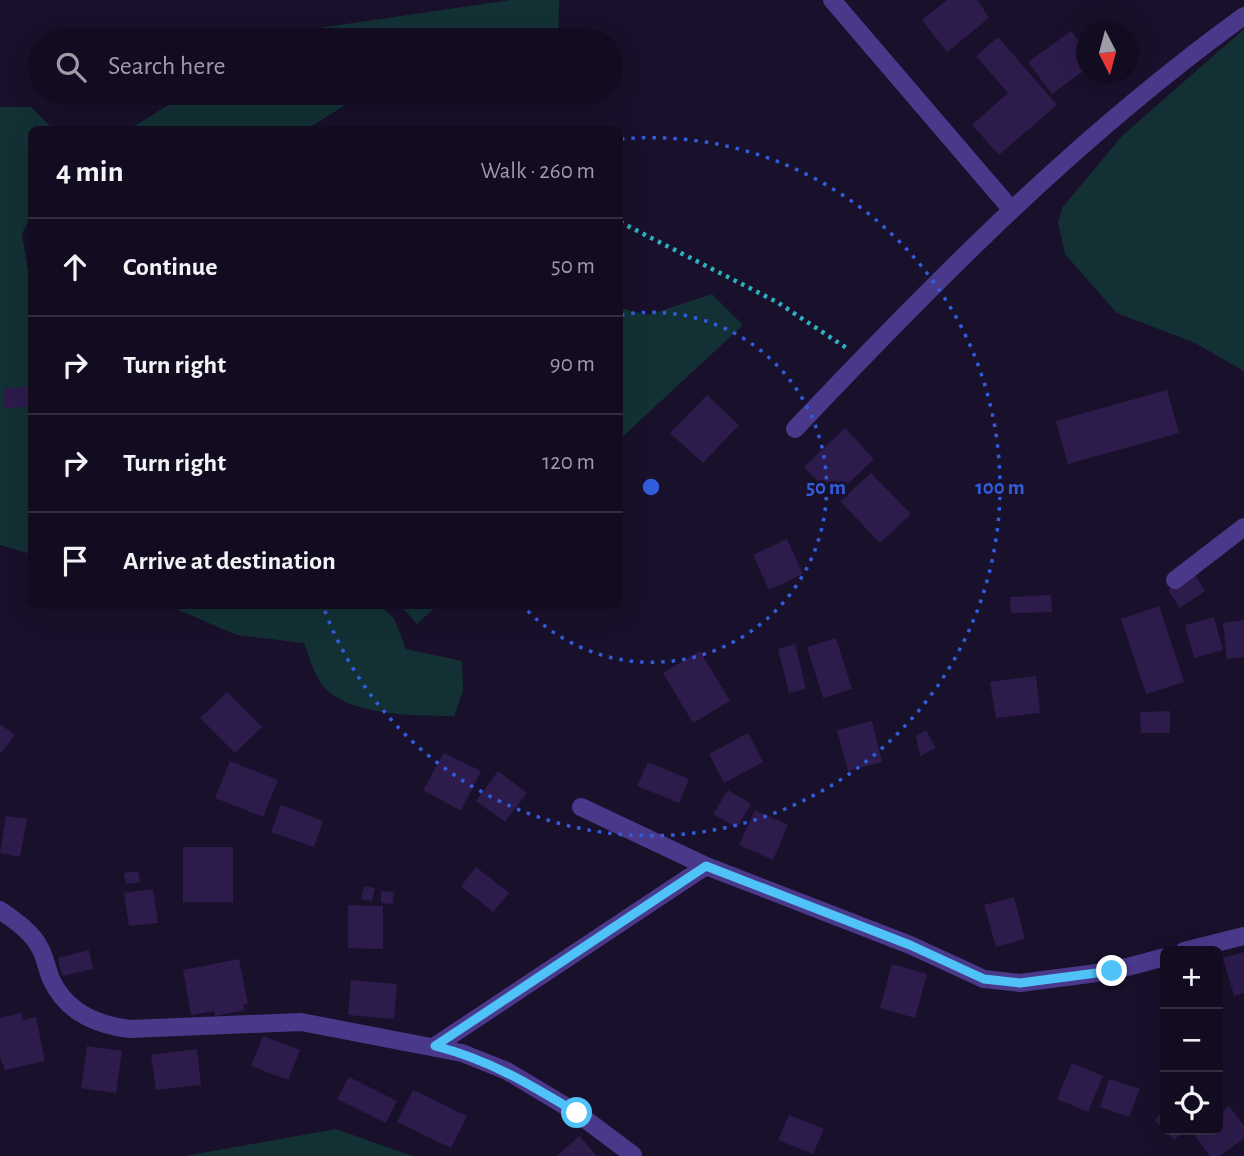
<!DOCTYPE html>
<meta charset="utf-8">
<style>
:root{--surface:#130c20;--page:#1c1529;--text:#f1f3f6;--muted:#9d9ba5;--line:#322c3e}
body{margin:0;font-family:"Alegreya Sans",sans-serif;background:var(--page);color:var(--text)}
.controls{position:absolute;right:21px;bottom:21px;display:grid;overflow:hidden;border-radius:10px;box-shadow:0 7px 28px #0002}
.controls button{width:63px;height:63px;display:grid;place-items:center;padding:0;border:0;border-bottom:2px solid var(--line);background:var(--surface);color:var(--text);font:35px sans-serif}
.compass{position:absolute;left:1076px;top:21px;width:63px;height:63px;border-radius:50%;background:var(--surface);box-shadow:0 7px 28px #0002;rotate:174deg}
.stop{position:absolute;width:21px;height:21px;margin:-16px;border:5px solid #4fc3f7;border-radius:50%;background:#fff}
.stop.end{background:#4fc3f7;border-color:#fff;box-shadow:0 2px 7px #0008}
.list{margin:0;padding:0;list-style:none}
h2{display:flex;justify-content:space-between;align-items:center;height:91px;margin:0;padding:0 28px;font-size:30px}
h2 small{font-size:23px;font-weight:400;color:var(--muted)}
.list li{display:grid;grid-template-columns:46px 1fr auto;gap:21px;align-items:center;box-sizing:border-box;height:98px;padding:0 28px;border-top:2px solid var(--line)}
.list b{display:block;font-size:26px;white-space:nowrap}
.list em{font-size:23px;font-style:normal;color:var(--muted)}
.icon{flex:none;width:38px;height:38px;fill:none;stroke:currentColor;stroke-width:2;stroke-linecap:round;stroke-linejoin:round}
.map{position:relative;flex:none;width:1244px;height:1156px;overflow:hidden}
.search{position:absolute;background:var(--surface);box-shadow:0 7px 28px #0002;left:28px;top:28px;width:595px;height:77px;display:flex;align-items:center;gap:18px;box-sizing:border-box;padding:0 24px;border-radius:38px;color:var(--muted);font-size:26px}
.panel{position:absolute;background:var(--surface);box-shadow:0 7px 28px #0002;left:28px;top:126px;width:595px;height:483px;border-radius:10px}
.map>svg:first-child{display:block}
.green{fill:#133135}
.building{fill:#2d1b4c}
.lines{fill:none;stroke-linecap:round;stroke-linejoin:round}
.path{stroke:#2cb1c1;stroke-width:4.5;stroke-dasharray:3.5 5;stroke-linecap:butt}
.minor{stroke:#4a398b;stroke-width:18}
.route{stroke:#4fc3f7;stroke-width:9}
.ring{fill:none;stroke:#315cdc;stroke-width:3.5;stroke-dasharray:3.5 7}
.centre{fill:#315cdc;stroke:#19102b;stroke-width:3.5}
.ring-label{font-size:21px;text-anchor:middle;font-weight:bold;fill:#315cdc;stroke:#19102b;stroke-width:6;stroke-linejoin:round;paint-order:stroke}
</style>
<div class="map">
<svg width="1244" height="1156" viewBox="0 0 1244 1156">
<rect width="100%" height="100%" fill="#19102b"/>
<!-- green -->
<g class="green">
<path d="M510,0H559L558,40H268L278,34Z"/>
<path d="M1244,29V371L1195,343L1117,313L1065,254L1058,223L1062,208L1123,135Z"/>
<path d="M187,93H365L307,129H130Z"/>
<path d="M0,107H31L53,129L32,130L31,215L22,234L32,297L31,554L0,545Z"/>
<path d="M712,294L743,325L620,439V308L648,315Z"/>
<path d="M169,606H381L394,618L406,649L462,661L463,691L454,716C418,716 343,716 321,683C313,672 309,655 304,643L237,635Z"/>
<path d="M401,606H437L417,624Z"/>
<path d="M336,1129L412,1156H185Z"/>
</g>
<!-- building -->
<g class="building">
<path d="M947,0H978L989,18L947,52L922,20Z"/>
<path d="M1071,31L1086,51V69L1052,94L1028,62Z"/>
<path d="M998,37L1057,105L999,155L972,125L1008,93L976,56Z"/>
<path d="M32,386V406L4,408L3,389Z"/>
<path d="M1167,390L1179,433L1068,464L1056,421Z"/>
<path d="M707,395L739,425L703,463L670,433Z"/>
<path d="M845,428L874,459L833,498L804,467Z"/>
<path d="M871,473L911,514L880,543L840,501Z"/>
<path d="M787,539L803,574L769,590L753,555Z"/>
<path d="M1194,573L1205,591L1180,608L1168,590Z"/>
<path d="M1051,595L1052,612L1011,613L1010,597Z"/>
<path d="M1159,606L1184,682L1146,694L1121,619Z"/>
<path d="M1214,617L1223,650L1194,658L1185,625Z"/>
<path d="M1244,620V657L1227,659L1223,623Z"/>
<path d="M836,638L852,689L823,698L807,647Z"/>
<path d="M795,644L806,689L789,693L778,649Z"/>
<path d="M700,651L730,701L693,723L663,673Z"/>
<path d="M1036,676L1040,713L996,718L990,682Z"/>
<path d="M227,692L262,727L235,753L200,718Z"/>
<path d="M1170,711V733H1141L1140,712Z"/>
<path d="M872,721L882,762L848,771L837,730Z"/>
<path d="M0,724L15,735L0,754Z"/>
<path d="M926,730L936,748L920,756L916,736Z"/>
<path d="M748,733L763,762L724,783L709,754Z"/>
<path d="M444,753L481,771L461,811L423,790Z"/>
<path d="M230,761L278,780L263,817L215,798Z"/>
<path d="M648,762L689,779L679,803L637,786Z"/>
<path d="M498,771L527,793L505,822L476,801Z"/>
<path d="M728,790L751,804L737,828L713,814Z"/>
<path d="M281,805L323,821L314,847L271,832Z"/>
<path d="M755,810L788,825L773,860L739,845Z"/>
<path d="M6,816L27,819L20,857L0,853Z"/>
<rect x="183" y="847" width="50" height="55"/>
<path d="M476,867L509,893L493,912L461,886Z"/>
<path d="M138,871L140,882L126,884L124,873Z"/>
<path d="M364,886L375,888L372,901L361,899Z"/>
<path d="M153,889L158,923L129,926L124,893Z"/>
<path d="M381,891L394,892L393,904L381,903Z"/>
<path d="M1014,897L1025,939L996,947L984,905Z"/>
<path d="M348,905L383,906V949L348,948Z"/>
<path d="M89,950L93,969L62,976L58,958Z"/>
<path d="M1244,952V993L1234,996L1223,958Z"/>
<path d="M239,959L248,1004L243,1005L245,1010L215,1016L214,1011L191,1015L183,970Z"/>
<path d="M892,964L927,974L915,1018L880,1008Z"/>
<path d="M351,980L397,984L394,1019L348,1015Z"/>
<path d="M21,1013L23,1020L36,1017L45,1061L5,1070L0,1057V1018Z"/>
<path d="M263,1036L300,1050L288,1080L251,1066Z"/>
<path d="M87,1046L122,1051L116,1093L81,1088Z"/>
<path d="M197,1049L201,1085L156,1090L151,1055Z"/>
<path d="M1072,1063L1103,1076L1088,1112L1057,1099Z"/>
<path d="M349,1077L397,1101L386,1123L337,1099Z"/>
<path d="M1109,1079L1140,1089L1129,1117L1100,1107Z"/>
<path d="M413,1090L467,1116L451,1148L397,1122Z"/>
<path d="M1229,1106L1244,1126V1138L1220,1156H1210L1193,1133L1198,1130H1218V1115Z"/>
<path d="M1165,1109V1130H1185L1174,1140L1154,1120Z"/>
<path d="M789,1115L824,1129L813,1154L778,1140Z"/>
<path d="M579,1136L597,1156H557Z"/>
</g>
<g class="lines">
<!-- path -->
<path class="path" d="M620,222L777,302L848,349"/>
<!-- minor -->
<g class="minor">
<path d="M832,0L1011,209"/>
<path d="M795,429C935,281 1078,136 1244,16"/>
<path d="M1175,580L1244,527"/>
<path d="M581,807L706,866L910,945L984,979L1020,983L1112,971L1165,957"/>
<path d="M0,910C14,920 32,932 40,948C45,957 47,969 51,979C66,1012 96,1025 130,1029L301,1022L462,1053L507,1071L577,1113L633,1155"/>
<path d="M1184,951L1244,936"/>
<path d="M435,1046L706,866"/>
</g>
</g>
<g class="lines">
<!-- route -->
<path class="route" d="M577,1113C531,1085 488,1059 435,1046L706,866L910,945L984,979L1020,983L1112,971"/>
</g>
<!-- distance rings -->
<g class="ring">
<path d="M621 315A175 175 0 1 1 523 606"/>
<path d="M621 139A349 349 0 1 1 323 606"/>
</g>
<circle cx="651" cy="487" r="10" class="centre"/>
<g class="ring-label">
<text x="826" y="494">50 m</text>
<text x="1000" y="494">100 m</text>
</g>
</svg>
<div class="controls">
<button>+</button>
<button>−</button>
<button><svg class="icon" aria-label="locate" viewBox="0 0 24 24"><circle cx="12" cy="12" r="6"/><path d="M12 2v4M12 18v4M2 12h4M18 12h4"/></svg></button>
</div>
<svg class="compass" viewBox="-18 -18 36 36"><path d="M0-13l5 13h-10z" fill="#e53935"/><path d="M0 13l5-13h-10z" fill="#9d9ba5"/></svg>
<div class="stop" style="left:577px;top:1113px"></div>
<div class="stop end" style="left:1112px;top:971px"></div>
<div class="search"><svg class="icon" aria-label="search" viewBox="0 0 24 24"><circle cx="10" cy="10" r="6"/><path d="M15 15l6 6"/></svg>Search here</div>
<section class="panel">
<h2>4 min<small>Walk · 260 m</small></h2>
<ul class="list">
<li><svg class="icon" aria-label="ahead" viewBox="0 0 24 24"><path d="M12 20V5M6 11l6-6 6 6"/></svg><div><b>Continue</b></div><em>50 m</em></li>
<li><svg class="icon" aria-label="right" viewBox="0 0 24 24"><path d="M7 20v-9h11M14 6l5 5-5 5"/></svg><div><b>Turn right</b></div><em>90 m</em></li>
<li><svg class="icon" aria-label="right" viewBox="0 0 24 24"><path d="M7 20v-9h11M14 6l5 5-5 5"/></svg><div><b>Turn right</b></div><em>120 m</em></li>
<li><svg class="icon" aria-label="arrive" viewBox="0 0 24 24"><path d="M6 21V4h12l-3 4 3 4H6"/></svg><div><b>Arrive at destination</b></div></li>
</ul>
</section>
</div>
